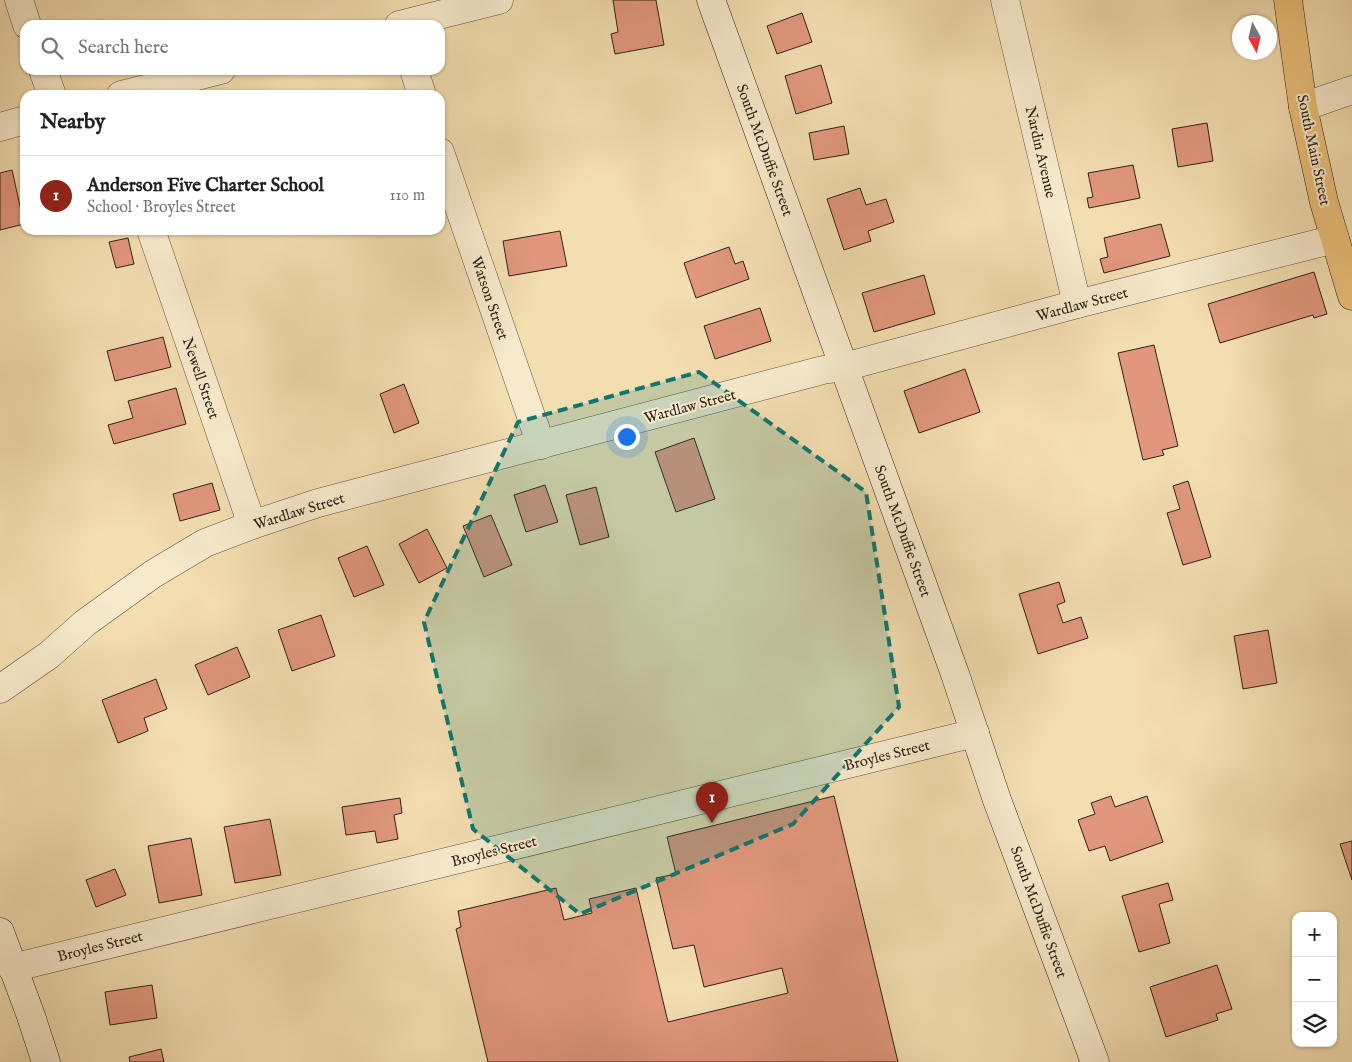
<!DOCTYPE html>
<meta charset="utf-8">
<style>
:root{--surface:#fff;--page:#f2f2f2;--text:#202124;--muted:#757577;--line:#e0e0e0;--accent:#8f2418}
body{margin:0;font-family:"IM FELL English",serif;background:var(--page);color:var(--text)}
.controls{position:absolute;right:15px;bottom:15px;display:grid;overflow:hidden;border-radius:10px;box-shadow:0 1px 4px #0004}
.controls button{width:45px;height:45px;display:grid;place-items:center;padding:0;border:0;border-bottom:1px solid var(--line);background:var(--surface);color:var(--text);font:25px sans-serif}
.compass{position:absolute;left:1232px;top:15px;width:45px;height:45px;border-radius:50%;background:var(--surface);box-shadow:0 1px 4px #0004;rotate:172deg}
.you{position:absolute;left:626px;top:436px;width:18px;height:18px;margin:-12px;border:4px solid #fff;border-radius:50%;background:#1a73e8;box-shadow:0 0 0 8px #1a73e833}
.badge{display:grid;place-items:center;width:32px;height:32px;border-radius:50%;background:var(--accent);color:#fff;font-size:16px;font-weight:700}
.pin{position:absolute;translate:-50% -41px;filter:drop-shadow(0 1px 2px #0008)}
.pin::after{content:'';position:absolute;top:26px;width:18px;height:15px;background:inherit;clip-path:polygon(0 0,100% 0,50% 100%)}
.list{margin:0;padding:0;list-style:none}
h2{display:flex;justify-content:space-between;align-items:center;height:65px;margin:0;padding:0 20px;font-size:21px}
h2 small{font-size:16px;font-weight:400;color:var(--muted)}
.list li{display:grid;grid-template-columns:32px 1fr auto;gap:15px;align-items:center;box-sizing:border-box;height:80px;padding:0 20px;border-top:1px solid var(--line)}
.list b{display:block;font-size:19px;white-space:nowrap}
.list p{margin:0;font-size:16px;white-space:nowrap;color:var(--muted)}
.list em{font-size:16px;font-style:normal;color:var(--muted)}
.icon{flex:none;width:28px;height:28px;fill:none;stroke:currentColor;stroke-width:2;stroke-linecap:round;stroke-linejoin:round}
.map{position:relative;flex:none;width:1352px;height:1062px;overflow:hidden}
.search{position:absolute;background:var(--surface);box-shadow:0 1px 4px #0004;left:20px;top:20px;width:425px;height:55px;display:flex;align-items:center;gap:12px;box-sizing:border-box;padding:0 18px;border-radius:15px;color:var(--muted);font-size:19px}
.panel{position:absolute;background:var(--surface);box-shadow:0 1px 4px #0004;left:20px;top:90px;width:425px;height:145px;border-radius:15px}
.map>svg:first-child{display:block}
.building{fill:#e1977d;stroke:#302216}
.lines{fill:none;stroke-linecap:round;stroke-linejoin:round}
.street-casing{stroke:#61513d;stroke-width:29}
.secondary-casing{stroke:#302216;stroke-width:29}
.primary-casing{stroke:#302216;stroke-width:29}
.street{stroke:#f7eacc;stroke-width:28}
.secondary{stroke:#f7eacc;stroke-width:28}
.primary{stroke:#eabf78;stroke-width:28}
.marked{fill:#0f766e;fill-opacity:0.2;stroke:#0f766e;stroke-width:4;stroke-dasharray:10 6;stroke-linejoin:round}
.labels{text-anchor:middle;stroke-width:4;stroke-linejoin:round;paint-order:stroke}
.street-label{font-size:15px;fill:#302216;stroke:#f7eacc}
</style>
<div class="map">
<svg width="1352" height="1062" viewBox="0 0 1352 1062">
<rect width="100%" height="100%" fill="#f3deb1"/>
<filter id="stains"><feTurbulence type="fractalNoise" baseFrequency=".004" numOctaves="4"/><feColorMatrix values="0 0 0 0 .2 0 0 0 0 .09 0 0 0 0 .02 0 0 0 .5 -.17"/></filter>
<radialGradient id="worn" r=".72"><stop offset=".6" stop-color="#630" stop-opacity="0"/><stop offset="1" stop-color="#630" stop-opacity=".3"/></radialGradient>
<!-- building -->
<g class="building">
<path d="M613,0H656L664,45L615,54L611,34L618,32Z"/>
<path d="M802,13L812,42L777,54L767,26Z"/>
<path d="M821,65L832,103L796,114L785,76Z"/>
<path d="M1207,123L1213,161L1178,167L1172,129Z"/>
<path d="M844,126L849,154L814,160L809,133Z"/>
<path d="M1133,165L1140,198L1089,208L1087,198L1093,197L1088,173Z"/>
<path d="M12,170L24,224L0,230V173Z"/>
<path d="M860,188L866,205L886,199L894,222L868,231L871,241L844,250L827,199Z"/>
<path d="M1161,224L1170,256L1104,273L1100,259L1108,257L1104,238Z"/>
<path d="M560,231L567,266L509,276L503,241Z"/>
<path d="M128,238L134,264L116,268L109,242Z"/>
<path d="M729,247L735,264L743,261L749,279L696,298L684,263Z"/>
<path d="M1314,272L1327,314L1314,318L1313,315L1220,343L1208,304Z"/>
<path d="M924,275L935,314L874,332L862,293Z"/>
<path d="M760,308L771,341L715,359L704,326Z"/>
<path d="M163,337L171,367L115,381L107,351Z"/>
<path d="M1154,345L1178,446L1162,450L1164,455L1143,460L1118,353Z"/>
<path d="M965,369L980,412L919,433L904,391Z"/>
<path d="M404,384L419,423L394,433L380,394Z"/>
<path d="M176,388L186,424L114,444L108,425L133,418L128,401Z"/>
<path d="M694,438L715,499L676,512L655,452Z"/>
<path d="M1188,481L1211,557L1183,565L1167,513L1180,509L1173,486Z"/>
<path d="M212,483L220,510L180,521L173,494Z"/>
<path d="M545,485L558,522L526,532L514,495Z"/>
<path d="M596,487L609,537L580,545L566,495Z"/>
<path d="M491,515L512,565L484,577L463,526Z"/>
<path d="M427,529L447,568L419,583L399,544Z"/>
<path d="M367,546L384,585L354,597L338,558Z"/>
<path d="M1059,582L1065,602L1057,605L1063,623L1081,617L1088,638L1038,654L1019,594Z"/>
<path d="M321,615L335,656L292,671L278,630Z"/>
<path d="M1268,630L1277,683L1243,689L1234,636Z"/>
<path d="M237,647L250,677L208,695L195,665Z"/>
<path d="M156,679L167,709L144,718L148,731L118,743L102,700Z"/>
<path d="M834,796L898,1062H488L456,929L461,927L458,911L556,888L564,920L592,913L589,899L636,888L668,1022L788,993L782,968L704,987L694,945L673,949L656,878L676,874L667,837Z"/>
<path d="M1111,796L1115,807L1147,796L1163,842L1110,861L1105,846L1089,851L1078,820L1095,814L1091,803Z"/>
<path d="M400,798L402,813L394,815L398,839L377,843L375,831L346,835L342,807Z"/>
<path d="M270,819L281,875L235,883L224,827Z"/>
<path d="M191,838L202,895L159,903L148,846Z"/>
<path d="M1352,841V880L1340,844Z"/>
<path d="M115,869L126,895L96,907L86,880Z"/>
<path d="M1168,883L1173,900L1159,904L1170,943L1139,952L1122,896Z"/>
<path d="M1217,965L1232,1009L1216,1014L1218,1020L1166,1037L1150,987Z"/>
<path d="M152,985L157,1018L110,1025L105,992Z"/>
<path d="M161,1049L164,1062H130L129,1057Z"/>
</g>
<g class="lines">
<!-- street casing -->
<g class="street-casing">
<g id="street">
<path d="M19,0L27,25"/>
<path d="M1005,0L1077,304"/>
<path d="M399,25L499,0"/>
<path d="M43,70L52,95"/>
<path d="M414,70L422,95"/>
<path d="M121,95L221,70"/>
<path d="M1303,107L1352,90"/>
<path d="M0,127L25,120"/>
<path d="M440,152L541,445"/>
<path d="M151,230L252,525"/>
<path d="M0,689L49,655L85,623L153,574L205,543L252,525L318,503L823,370L844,367L1077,304L1335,239"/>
<path d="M12,968L975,733"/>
</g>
</g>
<!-- secondary casing -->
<g class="secondary-casing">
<g id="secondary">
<path d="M711,0L955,674L997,800L1095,1062"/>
<path d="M0,932L31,1016L46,1062"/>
</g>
</g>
<!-- primary casing -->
<g class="primary-casing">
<path id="primary" d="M1288,0L1303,107L1324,202L1352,296"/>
</g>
<!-- street -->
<use href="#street" class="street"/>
<!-- secondary -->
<use href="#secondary" class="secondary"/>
<!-- primary -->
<use href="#primary" class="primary"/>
</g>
<!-- marked area -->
<path class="marked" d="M699,372L866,492L899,707L793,824L580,914L473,829L424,622L518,422Z"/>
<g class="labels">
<!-- street labels -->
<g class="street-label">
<text transform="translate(765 150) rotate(70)" y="5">South McDuffie Street</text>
<text transform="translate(1314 150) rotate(78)" y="5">South Main Street</text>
<text transform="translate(1041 152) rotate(77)" y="5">Nardin Avenue</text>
<text transform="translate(490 298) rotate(71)" y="5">Watson Street</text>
<text transform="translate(1082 304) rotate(-15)" y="5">Wardlaw Street</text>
<text transform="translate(201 378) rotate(71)" y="5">Newell Street</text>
<text transform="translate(690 406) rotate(-15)" y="5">Wardlaw Street</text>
<text transform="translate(299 511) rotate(-17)" y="5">Wardlaw Street</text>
<text transform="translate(903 531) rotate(70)" y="5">South McDuffie Street</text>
<text transform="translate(887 755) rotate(-14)" y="5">Broyles Street</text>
<text transform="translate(494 851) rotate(-14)" y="5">Broyles Street</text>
<text transform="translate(1039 912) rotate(70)" y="5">South McDuffie Street</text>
<text transform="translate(100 946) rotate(-14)" y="5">Broyles Street</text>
</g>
</g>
<rect width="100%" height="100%" filter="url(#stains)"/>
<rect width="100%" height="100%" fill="url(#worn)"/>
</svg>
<div class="controls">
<button>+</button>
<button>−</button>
<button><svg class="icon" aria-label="layers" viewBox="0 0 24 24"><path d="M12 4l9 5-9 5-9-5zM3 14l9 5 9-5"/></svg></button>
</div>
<svg class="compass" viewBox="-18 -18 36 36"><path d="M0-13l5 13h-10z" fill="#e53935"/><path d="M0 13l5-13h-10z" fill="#757577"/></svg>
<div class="you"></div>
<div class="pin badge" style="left:712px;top:823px">1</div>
<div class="search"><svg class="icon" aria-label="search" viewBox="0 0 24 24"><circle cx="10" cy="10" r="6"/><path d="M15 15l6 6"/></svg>Search here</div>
<section class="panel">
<h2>Nearby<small></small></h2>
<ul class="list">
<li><span class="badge">1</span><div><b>Anderson Five Charter School</b><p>School · Broyles Street</p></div><em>110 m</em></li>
</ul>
</section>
</div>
